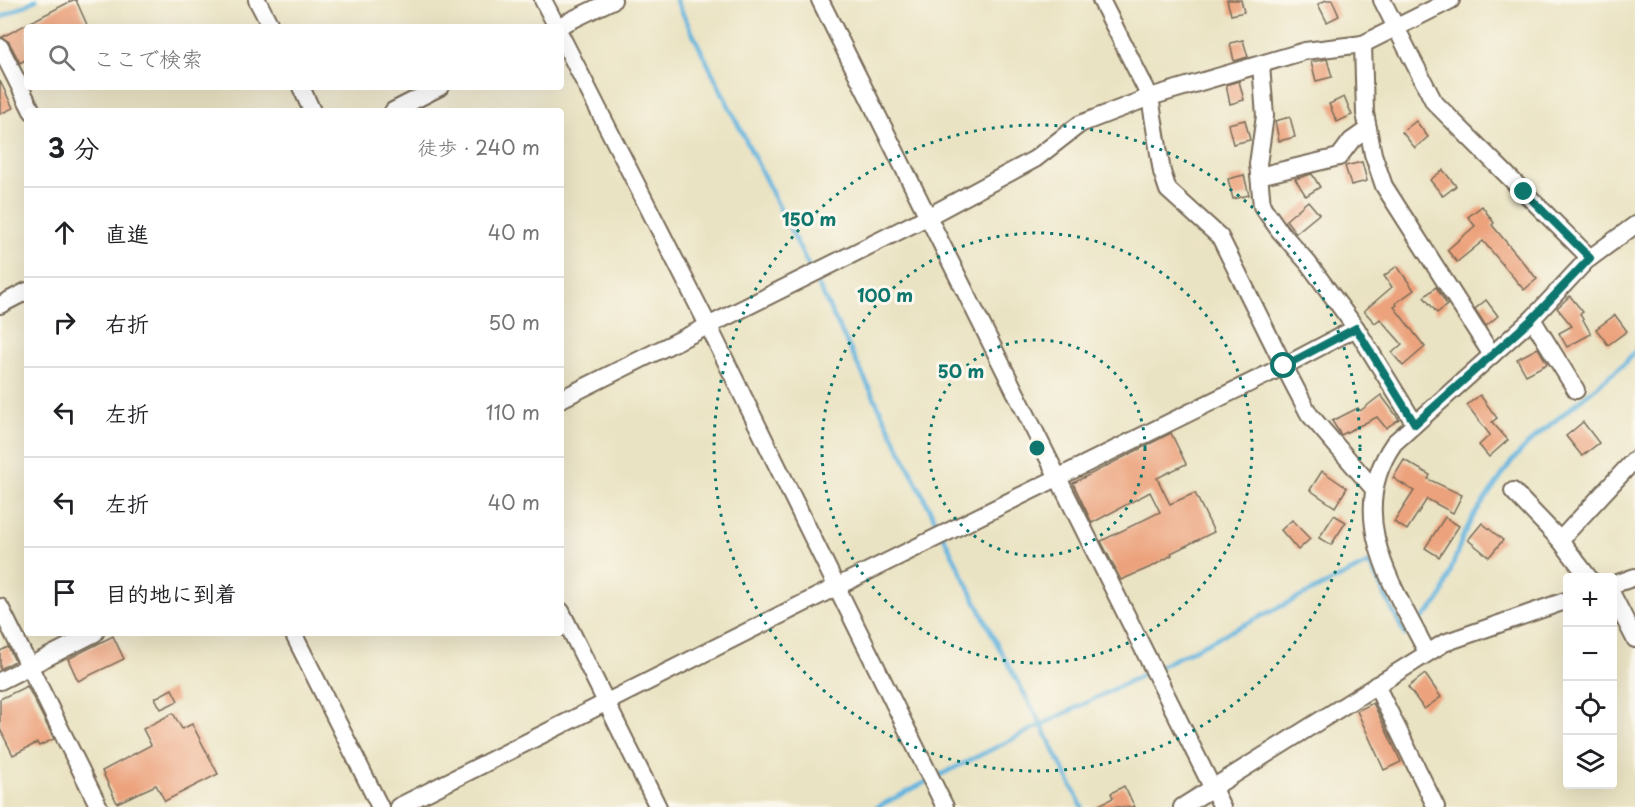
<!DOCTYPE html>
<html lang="ja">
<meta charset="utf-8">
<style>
:root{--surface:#fff;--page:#f6f6f6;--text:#202124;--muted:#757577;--line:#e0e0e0}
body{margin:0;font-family:"Playpen Sans","Klee One",sans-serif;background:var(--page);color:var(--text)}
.controls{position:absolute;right:18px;bottom:18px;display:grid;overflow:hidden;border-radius:6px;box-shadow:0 6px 24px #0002}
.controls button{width:54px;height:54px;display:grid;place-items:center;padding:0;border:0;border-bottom:2px solid var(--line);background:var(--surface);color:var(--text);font:30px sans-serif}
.stop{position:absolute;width:18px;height:18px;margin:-14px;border:4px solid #0f766e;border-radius:50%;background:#fff}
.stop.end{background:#0f766e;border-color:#fff;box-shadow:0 2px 6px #0008}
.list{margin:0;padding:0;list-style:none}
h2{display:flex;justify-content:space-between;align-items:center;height:78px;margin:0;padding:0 24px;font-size:26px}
h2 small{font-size:20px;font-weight:400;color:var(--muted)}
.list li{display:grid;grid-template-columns:39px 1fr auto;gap:18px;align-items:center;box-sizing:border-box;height:90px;padding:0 24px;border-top:2px solid var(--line)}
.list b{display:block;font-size:22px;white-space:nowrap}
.list em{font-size:20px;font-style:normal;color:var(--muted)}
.icon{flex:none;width:33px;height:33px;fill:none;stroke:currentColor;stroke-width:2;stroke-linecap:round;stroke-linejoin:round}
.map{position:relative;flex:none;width:1635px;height:807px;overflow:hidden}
.search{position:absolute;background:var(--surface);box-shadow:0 6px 24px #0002;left:24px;top:24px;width:540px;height:66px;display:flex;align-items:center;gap:15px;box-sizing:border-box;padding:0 21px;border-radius:6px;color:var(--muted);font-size:22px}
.panel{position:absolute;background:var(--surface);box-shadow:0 6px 24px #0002;left:24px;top:108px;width:540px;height:528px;border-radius:6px}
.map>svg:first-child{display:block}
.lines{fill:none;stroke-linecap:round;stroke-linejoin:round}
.stream{stroke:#63b4de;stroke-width:4.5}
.building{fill:#eca27c}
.minor-casing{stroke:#786b58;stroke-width:20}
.minor{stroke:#fff;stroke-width:16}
.route{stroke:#0f766e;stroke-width:8}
.ring{fill:none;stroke:#0f766e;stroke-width:3;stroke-dasharray:3 6}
.centre{fill:#0f766e;stroke:#fbf7ec;stroke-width:3}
.ring-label{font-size:18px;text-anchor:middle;font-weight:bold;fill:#0f766e;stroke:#fbf7ec;stroke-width:6;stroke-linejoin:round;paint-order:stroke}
</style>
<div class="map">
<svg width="1635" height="807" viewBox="0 0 1635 807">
<rect width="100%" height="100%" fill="#fbf7ec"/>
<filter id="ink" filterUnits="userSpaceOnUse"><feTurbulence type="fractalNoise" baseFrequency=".0167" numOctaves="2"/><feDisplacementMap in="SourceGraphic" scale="12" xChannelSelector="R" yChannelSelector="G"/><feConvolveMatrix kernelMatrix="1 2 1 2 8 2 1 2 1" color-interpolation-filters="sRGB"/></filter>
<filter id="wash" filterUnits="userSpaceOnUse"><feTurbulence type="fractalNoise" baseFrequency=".008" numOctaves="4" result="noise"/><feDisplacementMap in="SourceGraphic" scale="24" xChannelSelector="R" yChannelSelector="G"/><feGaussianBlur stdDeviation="1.35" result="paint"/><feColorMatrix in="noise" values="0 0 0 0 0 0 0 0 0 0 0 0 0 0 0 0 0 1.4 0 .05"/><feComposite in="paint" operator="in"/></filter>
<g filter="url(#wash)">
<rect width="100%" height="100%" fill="#eae3c3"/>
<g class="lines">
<!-- stream -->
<g class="stream">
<path d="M676,0L998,646L1041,724L1082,807"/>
<path d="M0,18L36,0"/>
<path d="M1416,624L1431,610L1441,598L1463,536L1474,515L1512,461L1533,439L1625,363L1635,351"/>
<path d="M936,777L1369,563L1405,635L1410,630"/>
<path d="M877,807L928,781"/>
</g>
</g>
<g id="blocks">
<!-- building -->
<g class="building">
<path d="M73,0H76L88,27H27V59L20,63L9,42L2,37Z"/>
<path d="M1227,0H1241L1244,12L1231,15Z"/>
<path d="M1326,0H1332L1339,16L1327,22L1318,4Z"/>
<path d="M1243,40L1248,57L1234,61L1230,43Z"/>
<path d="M1327,59L1332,77L1316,81L1311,62Z"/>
<path d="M0,81L13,108L0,114Z"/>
<path d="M1239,81L1244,100L1230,104L1226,85Z"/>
<path d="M1344,97L1352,115L1337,122L1329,104Z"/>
<path d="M1290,117L1295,137L1279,141L1275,121Z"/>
<path d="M1245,120L1250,140L1233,144L1228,124Z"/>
<path d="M1416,121L1428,137L1415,148L1402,132Z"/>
<path d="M1362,162L1367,181L1351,185L1345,166Z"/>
<path d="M1443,170L1456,186L1443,196L1430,180Z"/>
<path d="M1312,174L1320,187L1306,196L1295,179Z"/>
<path d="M1244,175L1249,195L1233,199L1228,179Z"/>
<path d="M1308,201L1319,214L1296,233L1286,220Z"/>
<path d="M1482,206L1494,223L1492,225L1537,279L1524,290L1483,241L1457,262L1447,250L1475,226L1468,217Z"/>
<path d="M1397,266L1414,290L1396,303L1397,305L1394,307L1425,347L1403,366L1392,353L1402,344L1380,319L1375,323L1364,311L1392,287L1384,276Z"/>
<path d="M1436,287L1447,305L1437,313L1424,297Z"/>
<path d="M1570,296L1583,312L1580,314L1591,334L1567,347L1559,333L1572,326L1557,308Z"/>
<path d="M1486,300L1498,316L1486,326L1475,309Z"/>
<path d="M1615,315L1627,331L1608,345L1596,329Z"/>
<path d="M1538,348L1547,364L1526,375L1517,359Z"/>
<path d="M1381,395L1399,419L1386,428L1377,417L1341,435L1332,421L1358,408L1360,411Z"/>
<path d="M1480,395L1497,418L1492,422L1508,440L1489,457L1479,445L1490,435L1467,405Z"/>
<path d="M1583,422L1599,443L1582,456L1566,436Z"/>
<path d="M1171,433L1186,464L1157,478L1170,504L1195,493L1214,532L1171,553L1172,555L1153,566L1121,580L1101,541L1160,512L1150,492L1092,523L1073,483Z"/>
<path d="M1404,460L1430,475L1428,479L1462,495L1453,513L1427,499L1407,530L1394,522L1414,491L1393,478Z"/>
<path d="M1322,471L1347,488L1335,507L1310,490Z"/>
<path d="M1334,515L1346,522L1331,545L1319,538Z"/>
<path d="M1445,517L1459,526L1439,557L1425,548Z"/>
<path d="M1292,520L1310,539L1298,550L1281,530Z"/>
<path d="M1482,523L1503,540L1489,557L1468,540Z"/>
<path d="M113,636L124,659L78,681L68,659Z"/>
<path d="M8,647L15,661L0,669V651Z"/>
<path d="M1425,674L1441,697L1424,709L1408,687Z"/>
<path d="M27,686L54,739L39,746L37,743L13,755L0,729V699Z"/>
<path d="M172,689L178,701L161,709L155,698Z"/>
<path d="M1373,703L1401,762L1384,770L1357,711Z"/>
<path d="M173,713L182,729L192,724L218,774L165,801L156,785L117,803L102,771L151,745L143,729Z"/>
<path d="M1124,786L1135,807H1095L1113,798L1111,793Z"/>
</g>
</g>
</g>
<g filter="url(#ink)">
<use href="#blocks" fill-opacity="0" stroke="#786b58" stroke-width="1.5"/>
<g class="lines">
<!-- minor casing -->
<g class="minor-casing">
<g id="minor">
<path d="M257,0L271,27"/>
<path d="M543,0L557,27"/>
<path d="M820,0L1222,807"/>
<path d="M1101,0L1150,97L1162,172L1168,190L1220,237L1284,366L1309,414L1373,488"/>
<path d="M1382,0L1434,102L1590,258"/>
<path d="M557,27L613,0"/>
<path d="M561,36L708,325L945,807"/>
<path d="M1363,44L1365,113L1373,154L1384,186L1492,355"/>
<path d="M0,47L32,111"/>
<path d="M1261,65L1265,116L1258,164L1262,206L1279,230L1308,263L1356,328L1415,424"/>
<path d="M301,87L312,111"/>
<path d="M393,111L440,87"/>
<path d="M1259,176L1339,157L1351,141L1368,129"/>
<path d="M0,305L27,291"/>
<path d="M1532,319L1576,390"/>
<path d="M561,399L929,216L1035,159L1080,124L1150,97L1305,51L1363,44L1451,0"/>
<path d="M1513,491L1560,540L1589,578"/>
<path d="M1560,540L1635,459"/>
<path d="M1612,585L1635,577"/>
<path d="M1612,594L1635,639"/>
<path d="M0,607L99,807"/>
<path d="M561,611L658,807"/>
<path d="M293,633L380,807"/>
<path d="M1427,652C1393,586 1344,515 1394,443L1532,319L1586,261L1635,225"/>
<path d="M0,681L95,633"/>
<path d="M1376,685L1436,807"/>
<path d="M398,807L838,586L1284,366L1356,328"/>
<path d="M1182,807L1444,643L1568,600"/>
</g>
</g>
<!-- minor -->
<use href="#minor" class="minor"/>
</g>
</g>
<g class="lines" filter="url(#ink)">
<!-- route -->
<path class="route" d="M1284,366L1356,328L1415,424L1532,319L1590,258L1524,192"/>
</g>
<!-- distance rings -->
<g class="ring">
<circle cx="1037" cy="448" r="108"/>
<circle cx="1037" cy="448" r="215"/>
<circle cx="1037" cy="448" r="323"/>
</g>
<circle cx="1037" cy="448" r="9" class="centre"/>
<g class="ring-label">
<text x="809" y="226">150 m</text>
<text x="885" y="302">100 m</text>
<text x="961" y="378">50 m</text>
</g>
</svg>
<div class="controls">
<button>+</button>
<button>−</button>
<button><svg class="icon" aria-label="locate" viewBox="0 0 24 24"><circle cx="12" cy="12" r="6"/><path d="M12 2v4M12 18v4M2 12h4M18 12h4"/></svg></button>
<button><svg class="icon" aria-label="layers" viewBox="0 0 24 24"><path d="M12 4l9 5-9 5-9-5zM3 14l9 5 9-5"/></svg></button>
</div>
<div class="stop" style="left:1284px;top:366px"></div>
<div class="stop end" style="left:1524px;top:192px"></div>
<div class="search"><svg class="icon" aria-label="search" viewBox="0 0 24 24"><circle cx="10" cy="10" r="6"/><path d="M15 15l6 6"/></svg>ここで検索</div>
<section class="panel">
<h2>3 分<small>徒歩 · 240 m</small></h2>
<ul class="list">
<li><svg class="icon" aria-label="ahead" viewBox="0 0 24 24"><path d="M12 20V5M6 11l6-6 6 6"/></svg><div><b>直進</b></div><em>40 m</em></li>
<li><svg class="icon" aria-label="right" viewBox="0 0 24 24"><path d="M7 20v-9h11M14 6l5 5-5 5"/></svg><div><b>右折</b></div><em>50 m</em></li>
<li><svg class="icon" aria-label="left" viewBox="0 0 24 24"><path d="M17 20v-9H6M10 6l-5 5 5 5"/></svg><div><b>左折</b></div><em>110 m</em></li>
<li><svg class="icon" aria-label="left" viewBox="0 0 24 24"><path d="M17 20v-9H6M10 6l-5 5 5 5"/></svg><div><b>左折</b></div><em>40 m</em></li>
<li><svg class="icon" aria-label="arrive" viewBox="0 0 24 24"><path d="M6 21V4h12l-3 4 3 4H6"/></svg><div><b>目的地に到着</b></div></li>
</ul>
</section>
</div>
